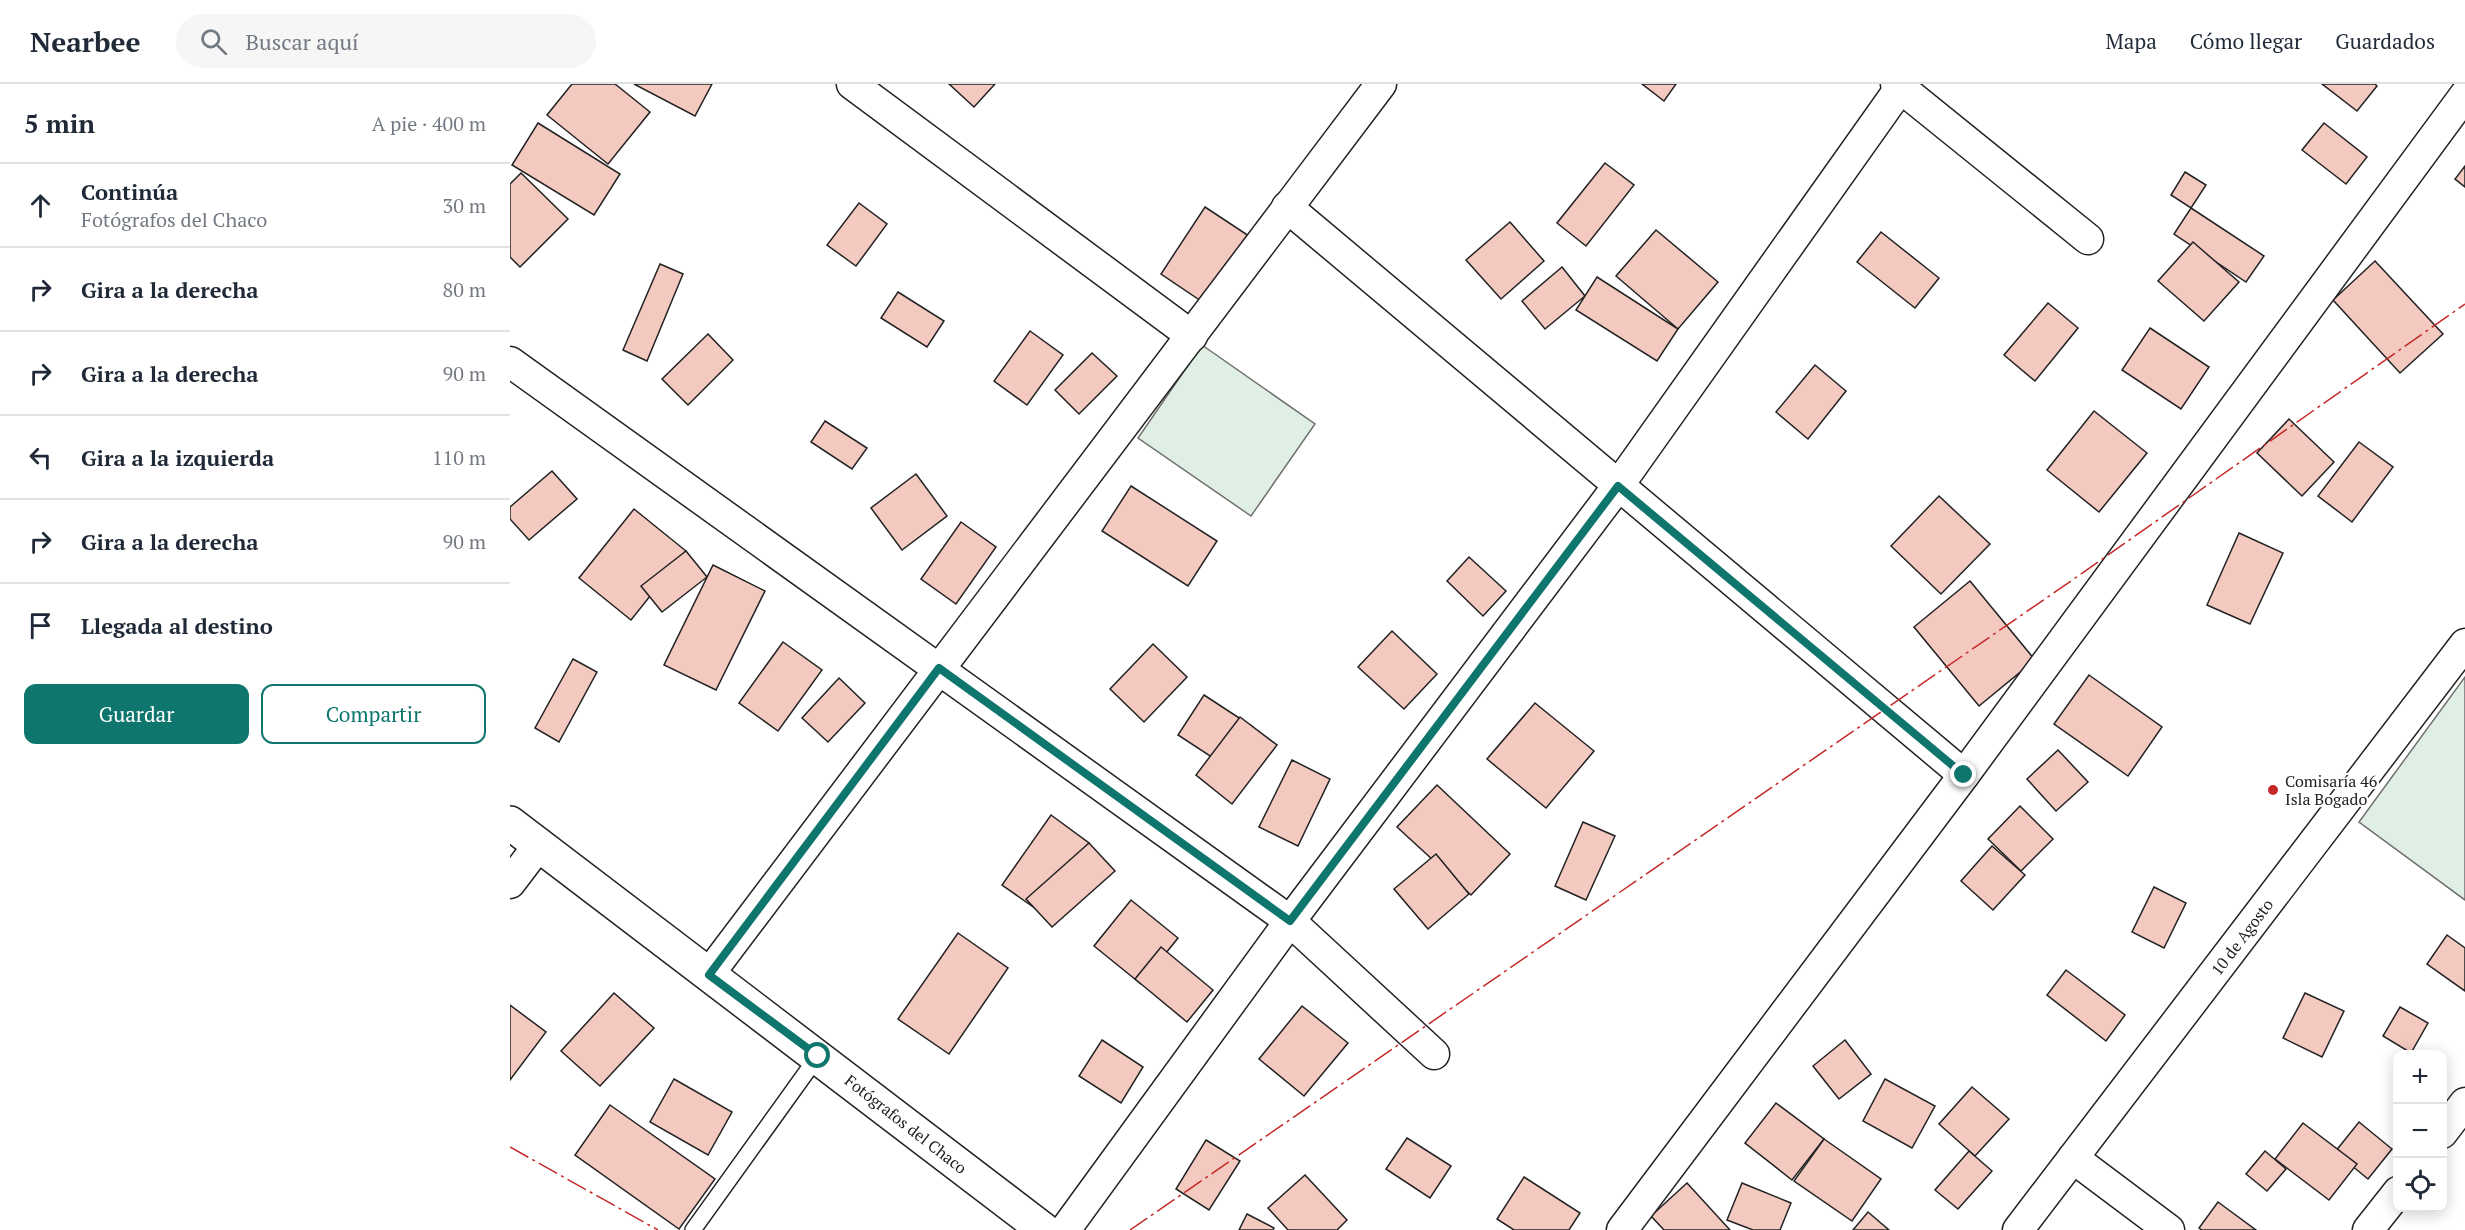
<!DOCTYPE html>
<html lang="es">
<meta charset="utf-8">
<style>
:root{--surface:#fff;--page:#f6f6f7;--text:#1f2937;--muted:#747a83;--line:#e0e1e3;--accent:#0f766e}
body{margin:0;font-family:"PT Serif",serif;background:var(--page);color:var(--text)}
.controls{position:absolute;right:18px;bottom:18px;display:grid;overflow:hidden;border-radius:12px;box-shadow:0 3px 15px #0003}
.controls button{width:54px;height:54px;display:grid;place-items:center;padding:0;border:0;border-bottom:2px solid var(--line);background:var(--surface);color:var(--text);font:30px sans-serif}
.stop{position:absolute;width:18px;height:18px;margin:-14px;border:4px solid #0f766e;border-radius:50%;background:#fff}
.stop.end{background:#0f766e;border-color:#fff;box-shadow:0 2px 6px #0008}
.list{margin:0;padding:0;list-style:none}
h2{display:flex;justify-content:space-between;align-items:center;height:78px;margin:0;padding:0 24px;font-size:26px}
h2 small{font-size:20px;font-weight:400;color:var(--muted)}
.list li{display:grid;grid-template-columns:39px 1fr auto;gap:18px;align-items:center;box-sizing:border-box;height:84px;padding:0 24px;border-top:2px solid var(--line)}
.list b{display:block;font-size:22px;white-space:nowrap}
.list p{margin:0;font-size:20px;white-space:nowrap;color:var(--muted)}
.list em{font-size:20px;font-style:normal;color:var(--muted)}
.actions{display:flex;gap:12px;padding:18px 24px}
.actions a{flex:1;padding:14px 0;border:2px solid var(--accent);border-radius:12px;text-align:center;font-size:21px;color:var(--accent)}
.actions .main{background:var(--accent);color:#fff}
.icon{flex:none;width:33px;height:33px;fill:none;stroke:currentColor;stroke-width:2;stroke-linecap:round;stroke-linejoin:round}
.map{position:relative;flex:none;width:1955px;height:1146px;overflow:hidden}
header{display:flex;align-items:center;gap:36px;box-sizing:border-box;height:84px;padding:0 30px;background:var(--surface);border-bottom:2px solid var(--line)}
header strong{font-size:28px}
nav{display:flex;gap:33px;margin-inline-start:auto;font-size:21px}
.search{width:420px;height:54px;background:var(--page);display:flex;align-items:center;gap:15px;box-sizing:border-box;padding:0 21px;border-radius:33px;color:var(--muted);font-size:22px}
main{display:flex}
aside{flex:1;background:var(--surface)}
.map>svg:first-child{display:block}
.pitch{fill:#e0efe3;stroke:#6f6f6f;stroke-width:1.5}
.building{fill:#f3c9c0;stroke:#222;stroke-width:1.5}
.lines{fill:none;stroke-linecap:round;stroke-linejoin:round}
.service-casing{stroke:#222;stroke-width:18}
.minor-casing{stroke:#222;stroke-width:33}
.tertiary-casing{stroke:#222;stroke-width:36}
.service{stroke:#fff;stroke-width:15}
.minor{stroke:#fff;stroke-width:30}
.tertiary{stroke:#fff;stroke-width:33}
.power{stroke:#c62828;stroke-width:1.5;stroke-dasharray:21 4.5 3 4.5;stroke-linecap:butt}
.route{stroke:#0f766e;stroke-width:8}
.poi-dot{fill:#c62828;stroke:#fff;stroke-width:2}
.labels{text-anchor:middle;stroke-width:4.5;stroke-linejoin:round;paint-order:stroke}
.poi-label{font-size:16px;fill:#222;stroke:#fff;text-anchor:start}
.street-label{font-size:16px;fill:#222;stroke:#fff}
</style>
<header>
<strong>Nearbee</strong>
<div class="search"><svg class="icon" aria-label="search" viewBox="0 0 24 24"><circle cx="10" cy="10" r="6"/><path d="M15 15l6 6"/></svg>Buscar aquí</div>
<nav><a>Mapa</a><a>Cómo llegar</a><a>Guardados</a></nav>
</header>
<main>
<aside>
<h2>5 min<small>A pie · 400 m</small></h2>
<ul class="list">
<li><svg class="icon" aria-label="ahead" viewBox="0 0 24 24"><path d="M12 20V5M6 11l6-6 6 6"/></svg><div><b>Continúa</b><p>Fotógrafos del Chaco</p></div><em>30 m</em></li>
<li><svg class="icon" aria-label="right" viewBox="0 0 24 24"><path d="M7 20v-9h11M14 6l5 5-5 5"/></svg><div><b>Gira a la derecha</b></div><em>80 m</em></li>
<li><svg class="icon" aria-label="right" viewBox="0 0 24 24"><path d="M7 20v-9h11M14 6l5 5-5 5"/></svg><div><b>Gira a la derecha</b></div><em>90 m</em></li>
<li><svg class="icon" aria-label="left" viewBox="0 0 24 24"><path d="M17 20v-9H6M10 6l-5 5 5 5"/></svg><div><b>Gira a la izquierda</b></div><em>110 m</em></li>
<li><svg class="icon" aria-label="right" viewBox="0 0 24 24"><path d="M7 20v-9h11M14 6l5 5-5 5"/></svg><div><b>Gira a la derecha</b></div><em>90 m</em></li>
<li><svg class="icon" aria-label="arrive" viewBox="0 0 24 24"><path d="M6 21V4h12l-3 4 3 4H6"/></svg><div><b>Llegada al destino</b></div></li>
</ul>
<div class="actions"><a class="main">Guardar</a><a>Compartir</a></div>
</aside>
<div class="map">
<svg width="1955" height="1146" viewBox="0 0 1955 1146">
<rect width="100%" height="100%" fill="#fff"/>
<!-- pitch -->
<g class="pitch">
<path d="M692,261L805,340L741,432L628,354Z"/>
<path d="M1955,593V816L1849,738Z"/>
</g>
<!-- building -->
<g class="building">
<path d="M62,0H105L140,28L98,80L37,31Z"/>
<path d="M124,0H202L185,32Z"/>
<path d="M439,0H485L464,23Z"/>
<path d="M1132,0H1166L1154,17Z"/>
<path d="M1812,0H1865L1867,2L1847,27Z"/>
<path d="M28,39L110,90L84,131L2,81Z"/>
<path d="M1814,39L1857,73L1836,100L1792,66Z"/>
<path d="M1095,79L1124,101L1076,162L1047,139Z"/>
<path d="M1955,82V103L1945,95Z"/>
<path d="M1675,88L1696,101L1681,124L1661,111Z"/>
<path d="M11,89L58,135L10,183L0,173V100Z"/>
<path d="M349,119L377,140L346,182L317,161Z"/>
<path d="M695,123L739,152L694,219L651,190Z"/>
<path d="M1681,124L1754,172L1736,198L1664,150Z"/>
<path d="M1000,138L1034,177L991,215L956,176Z"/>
<path d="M1146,146L1208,198L1168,245L1106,192Z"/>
<path d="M1371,148L1429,194L1405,224L1347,178Z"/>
<path d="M1683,158L1729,198L1694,237L1648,197Z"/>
<path d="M1865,177L1933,250L1890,289L1823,216Z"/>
<path d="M150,180L173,190L137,277L113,266Z"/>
<path d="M1052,183L1075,212L1035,245L1012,217Z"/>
<path d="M1087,193L1168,245L1147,277L1066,226Z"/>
<path d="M388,208L434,237L417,263L371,234Z"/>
<path d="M1538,219L1568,244L1525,297L1494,271Z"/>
<path d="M1640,244L1699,283L1671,325L1612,286Z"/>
<path d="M520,247L553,271L517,321L484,297Z"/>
<path d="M198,250L223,276L178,321L152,295Z"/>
<path d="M582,269L607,292L569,330L545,306Z"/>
<path d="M1305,281L1336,307L1298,355L1266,328Z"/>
<path d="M1584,327L1637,369L1589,428L1537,386Z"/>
<path d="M1779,335L1824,378L1792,412L1747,369Z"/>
<path d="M315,337L357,364L342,385L301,358Z"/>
<path d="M1849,358L1883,383L1842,438L1808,412Z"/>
<path d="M42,387L67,415L19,456L0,435V423Z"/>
<path d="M406,390L437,432L392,466L361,424Z"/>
<path d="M621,402L707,457L678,502L592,447Z"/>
<path d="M1429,412L1480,460L1431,510L1381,462Z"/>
<path d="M124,425L176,467L121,536L69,494Z"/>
<path d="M451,438L486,463L446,520L411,495Z"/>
<path d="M1729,449L1773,469L1740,540L1697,521Z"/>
<path d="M176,467L197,493L152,528L131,502Z"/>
<path d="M959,473L996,507L973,532L937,497Z"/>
<path d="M203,481L255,507L206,606L154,581Z"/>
<path d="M1460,497L1525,576L1469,622L1404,543Z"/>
<path d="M882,547L927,590L894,625L848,583Z"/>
<path d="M273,558L312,586L268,647L229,619Z"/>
<path d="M643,560L677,593L634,638L600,605Z"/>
<path d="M63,575L87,588L49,658L25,644Z"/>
<path d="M1579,591L1652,643L1618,692L1544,640Z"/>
<path d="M329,594L355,619L318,658L292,634Z"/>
<path d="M694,611L743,643L717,683L668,651Z"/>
<path d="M1025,619L1084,667L1036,724L977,675Z"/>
<path d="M730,633L767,661L722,720L686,691Z"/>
<path d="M1548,666L1578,698L1546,727L1517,695Z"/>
<path d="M782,676L820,695L788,762L749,743Z"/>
<path d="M927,701L1000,770L961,811L887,743Z"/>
<path d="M1510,722L1543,755L1511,787L1478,755Z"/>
<path d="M541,731L579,759L529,827L492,801Z"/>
<path d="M1073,738L1105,752L1076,816L1045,802Z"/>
<path d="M579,759L605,787L542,843L516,815Z"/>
<path d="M1482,762L1515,791L1483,826L1451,797Z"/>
<path d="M926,770L959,810L918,845L884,805Z"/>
<path d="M1644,803L1676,819L1654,864L1622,848Z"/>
<path d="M621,816L668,854L631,900L584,862Z"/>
<path d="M448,849L498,884L439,970L388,935Z"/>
<path d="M1937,851L1955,864V907L1917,880Z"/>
<path d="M651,863L703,906L677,938L625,895Z"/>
<path d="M1556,886L1615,931L1596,957L1537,911Z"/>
<path d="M104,909L144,944L90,1002L51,967Z"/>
<path d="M1795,909L1834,927L1812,973L1773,954Z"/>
<path d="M0,921L36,948L0,996Z"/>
<path d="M792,922L838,959L794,1012L749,975Z"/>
<path d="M1890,923L1918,939L1901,969L1873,952Z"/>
<path d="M592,956L633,983L611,1019L569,992Z"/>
<path d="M1335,956L1361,990L1329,1015L1303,982Z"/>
<path d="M164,995L222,1028L198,1071L140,1038Z"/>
<path d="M1375,995L1425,1022L1402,1064L1353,1037Z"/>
<path d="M1462,1003L1499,1035L1465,1072L1429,1040Z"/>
<path d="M1266,1019L1314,1055L1282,1096L1235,1059Z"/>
<path d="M100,1021L205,1095L169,1145L65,1071Z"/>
<path d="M1849,1038L1882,1065L1858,1095L1825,1068Z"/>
<path d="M1793,1039L1847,1080L1819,1116L1765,1075Z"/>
<path d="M897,1054L941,1082L920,1114L876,1085Z"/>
<path d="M1314,1055L1371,1095L1342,1137L1284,1097Z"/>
<path d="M696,1056L730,1077L699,1126L666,1105Z"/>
<path d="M1459,1067L1482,1087L1448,1125L1425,1106Z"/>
<path d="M1755,1067L1776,1085L1757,1107L1736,1090Z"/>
<path d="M795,1091L837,1136L827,1146H778L758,1124Z"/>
<path d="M1014,1093L1070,1129L1059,1146H1004L987,1135Z"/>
<path d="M1177,1099L1220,1146H1154L1141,1132Z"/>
<path d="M1232,1099L1281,1119L1270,1146H1243L1217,1136Z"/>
<path d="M1708,1118L1746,1146H1692L1689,1144Z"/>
<path d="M1358,1128L1379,1146H1343Z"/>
<path d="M737,1130L764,1144L763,1146H729Z"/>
</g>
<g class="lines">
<!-- service casing -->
<g class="service-casing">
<path id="service" d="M183,1146L308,972"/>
</g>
<!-- minor casing -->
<g class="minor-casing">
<g id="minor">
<path d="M342,0L682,252"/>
<path d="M1386,0L1578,155"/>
<path d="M777,123L1454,691"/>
<path d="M0,278L780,837L924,970"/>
<path d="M0,799L28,762"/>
<path d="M199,890L871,0"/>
<path d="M1932,1049L1955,1019"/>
<path d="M1563,1074L1659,1146"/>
<path d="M555,1146L780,837L1108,402L1393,0"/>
<path d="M1112,1146L1454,691L1955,11"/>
<path d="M1508,1146L1955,560"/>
<path d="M1858,1146L1888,1108"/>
</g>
</g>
<!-- tertiary casing -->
<g class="tertiary-casing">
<path id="tertiary" d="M0,739L534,1146"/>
</g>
<!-- service -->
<use href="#service" class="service"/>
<!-- minor -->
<use href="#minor" class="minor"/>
<!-- tertiary -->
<use href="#tertiary" class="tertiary"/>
<!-- power -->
<g class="power">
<path d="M0,1063L148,1146"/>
<path d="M620,1146L1561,497L1955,220"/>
</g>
</g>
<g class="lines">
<!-- route -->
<path class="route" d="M308,972L199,891L429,584L780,837L1108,402L1454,691"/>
</g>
<!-- markers -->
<circle class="poi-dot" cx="1763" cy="706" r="6"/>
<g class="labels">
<!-- poi labels -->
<g class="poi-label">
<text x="1775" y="703">Comisaría 46<tspan x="1775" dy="18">Isla Bogado</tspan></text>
</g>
<!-- street labels -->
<g class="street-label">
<text transform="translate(1732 853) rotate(-53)" y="6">10 de Agosto</text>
<text transform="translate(396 1040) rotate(38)" y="6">Fotógrafos del Chaco</text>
</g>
</g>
</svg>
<div class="controls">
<button>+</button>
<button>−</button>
<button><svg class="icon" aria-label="locate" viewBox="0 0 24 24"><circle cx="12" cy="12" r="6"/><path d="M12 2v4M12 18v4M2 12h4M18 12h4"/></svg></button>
</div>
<div class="stop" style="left:308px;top:972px"></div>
<div class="stop end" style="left:1454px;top:691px"></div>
</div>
</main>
